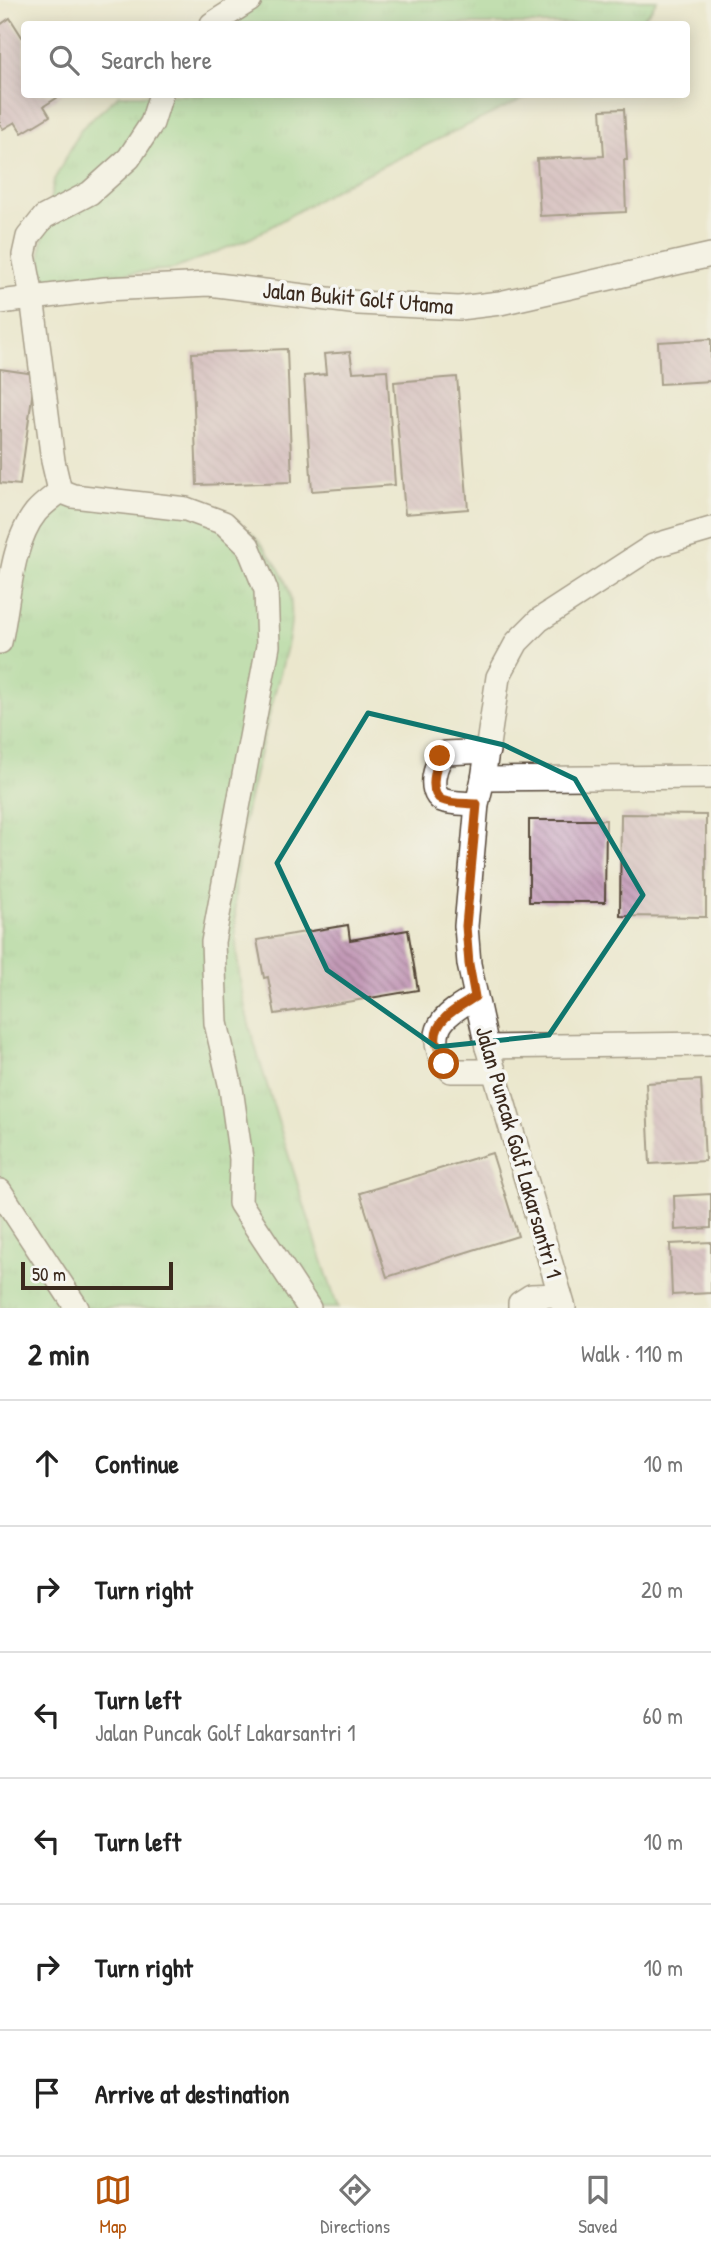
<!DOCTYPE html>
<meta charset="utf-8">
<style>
:root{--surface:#fff;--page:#f6f6f6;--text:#222;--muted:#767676;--line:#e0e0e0;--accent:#b45309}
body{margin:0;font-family:"Patrick Hand",sans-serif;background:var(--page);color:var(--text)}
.scale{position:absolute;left:21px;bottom:18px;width:152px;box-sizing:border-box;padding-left:7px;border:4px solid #3b2a1e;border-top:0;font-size:19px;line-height:24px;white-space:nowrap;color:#3b2a1e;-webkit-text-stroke:5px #f6f6f2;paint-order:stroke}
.stop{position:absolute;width:21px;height:21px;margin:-16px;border:5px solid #b45309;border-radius:50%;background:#fff}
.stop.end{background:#b45309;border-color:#fff;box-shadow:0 2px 7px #0008}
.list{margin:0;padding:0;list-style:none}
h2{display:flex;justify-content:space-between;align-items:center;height:91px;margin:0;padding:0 28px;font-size:30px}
h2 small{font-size:23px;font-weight:400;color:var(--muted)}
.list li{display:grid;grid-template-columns:46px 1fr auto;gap:21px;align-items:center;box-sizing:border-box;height:126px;padding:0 28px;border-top:2px solid var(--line)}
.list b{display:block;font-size:26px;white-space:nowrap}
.list p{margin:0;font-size:23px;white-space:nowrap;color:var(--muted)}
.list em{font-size:23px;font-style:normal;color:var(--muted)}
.icon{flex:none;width:38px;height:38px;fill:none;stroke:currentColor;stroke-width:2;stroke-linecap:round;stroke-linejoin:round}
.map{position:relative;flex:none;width:711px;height:1308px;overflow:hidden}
.search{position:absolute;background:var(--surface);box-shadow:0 4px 18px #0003;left:21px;right:21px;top:21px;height:77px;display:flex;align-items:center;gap:18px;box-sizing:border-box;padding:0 24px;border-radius:7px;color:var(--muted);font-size:26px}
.sheet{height:847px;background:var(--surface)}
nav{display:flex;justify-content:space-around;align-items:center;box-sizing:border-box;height:98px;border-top:2px solid var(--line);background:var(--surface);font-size:19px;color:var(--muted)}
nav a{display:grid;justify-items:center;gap:4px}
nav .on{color:var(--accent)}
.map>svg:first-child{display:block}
.grass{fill:url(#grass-tufts);stroke:#667e55;stroke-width:2}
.building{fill:url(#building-back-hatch)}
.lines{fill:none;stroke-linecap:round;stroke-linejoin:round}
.minor-casing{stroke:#554638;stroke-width:26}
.minor{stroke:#fff;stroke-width:23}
.route{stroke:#b45309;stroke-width:9}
.marked{fill:none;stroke:#0f766e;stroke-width:5;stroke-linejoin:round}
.labels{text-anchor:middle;stroke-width:7;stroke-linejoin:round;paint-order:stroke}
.street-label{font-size:23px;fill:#3b2a1e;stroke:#f6f6f2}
</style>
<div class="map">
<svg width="711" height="1308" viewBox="0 0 711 1308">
<defs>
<pattern id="grass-tufts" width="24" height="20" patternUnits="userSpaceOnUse" patternTransform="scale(1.75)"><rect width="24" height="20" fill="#90d38c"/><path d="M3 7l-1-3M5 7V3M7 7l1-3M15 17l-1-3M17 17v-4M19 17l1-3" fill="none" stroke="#7db578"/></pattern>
<pattern id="building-back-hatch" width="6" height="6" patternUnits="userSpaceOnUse" patternTransform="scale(1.75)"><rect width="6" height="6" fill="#c39ab7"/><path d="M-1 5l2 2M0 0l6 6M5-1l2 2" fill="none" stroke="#a07e94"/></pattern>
</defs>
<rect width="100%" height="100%" fill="#f6f6f2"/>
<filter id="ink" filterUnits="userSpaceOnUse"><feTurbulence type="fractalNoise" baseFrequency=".0143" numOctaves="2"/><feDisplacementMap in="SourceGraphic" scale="14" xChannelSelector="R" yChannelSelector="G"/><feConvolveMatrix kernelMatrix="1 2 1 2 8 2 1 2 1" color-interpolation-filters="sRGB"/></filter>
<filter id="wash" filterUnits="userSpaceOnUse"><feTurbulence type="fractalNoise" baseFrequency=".00686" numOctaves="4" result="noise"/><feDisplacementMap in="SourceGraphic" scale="28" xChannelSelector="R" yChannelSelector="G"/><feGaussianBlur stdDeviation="1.57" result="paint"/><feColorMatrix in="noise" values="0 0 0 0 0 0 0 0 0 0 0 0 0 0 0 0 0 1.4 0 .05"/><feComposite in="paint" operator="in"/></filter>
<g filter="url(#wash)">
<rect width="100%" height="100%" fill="#ebe7cd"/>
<!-- grass -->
<g class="grass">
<path d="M231,0H657L650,11L637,24H198Z"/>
<path d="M119,95H531L347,183L251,238L174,269L44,281L41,269V248L54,180L81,129Z"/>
<path d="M123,490C183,494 229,499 267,552C276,563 283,574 288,588C298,620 283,661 275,692C260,756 236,834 235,899C235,939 238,982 248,1020C256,1051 266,1081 275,1111C295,1177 316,1243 338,1308H0V590L57,500L87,491Z"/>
</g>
<g id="blocks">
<!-- building -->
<g class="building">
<path d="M10,18L24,40V94H63L44,106L50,116L22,133L15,122L3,129L0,124V25Z"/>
<path d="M624,109L627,160H624L626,212L540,216L537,159L604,156L601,110Z"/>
<path d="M711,339V381L660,384L658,342Z"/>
<path d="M287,349L292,482L197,485L192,353Z"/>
<path d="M350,352L353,372L387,370L395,485L312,491L304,376L326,374L324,354Z"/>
<path d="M0,369L35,374L20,485L0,483Z"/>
<path d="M457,377L468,509L405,514L394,382Z"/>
<path d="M621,814L706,815V917L620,916Z"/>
<path d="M529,820H606L605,902H529Z"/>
<path d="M348,925L350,940L408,930L418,990L275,1014L268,977L264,978L257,940Z"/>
<path d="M701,1080L705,1161L650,1164L646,1083Z"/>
<path d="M492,1153L518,1236L387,1277L360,1193Z"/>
<path d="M711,1194V1228L675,1230L674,1196Z"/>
<path d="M711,1242V1293L672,1295L670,1244Z"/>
</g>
</g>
</g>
<g filter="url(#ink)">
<use href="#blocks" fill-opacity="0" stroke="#554638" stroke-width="2"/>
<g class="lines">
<!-- minor casing -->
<g class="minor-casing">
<g id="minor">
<path d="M212,24L250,0"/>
<path d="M161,94L152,123L129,158L90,193L44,217L28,237L24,255L32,297L53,461L60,491L73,496L186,509L224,523L248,546L266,590L268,646L213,942L216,1023L231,1088L241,1159L240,1203L309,1308"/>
<path d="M0,302L105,289L209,284L359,303L459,308L500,303L711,255"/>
<path d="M0,642C9,603 10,544 36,512C43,504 52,498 60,491"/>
<path d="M483,779L711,777"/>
<path d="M477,804C467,803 451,804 442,800C427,792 435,760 446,753L488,751"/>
<path d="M475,997C453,1011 429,1022 439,1052C442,1060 444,1065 451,1071H494"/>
<path d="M487,1047L711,1044"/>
<path d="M0,1191L77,1308"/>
<path d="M520,1308V1303L531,1296L560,1295"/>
<path d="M564,1308L487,1047L469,964L466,926L477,804L483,779L498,677L517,642L539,620L653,546L711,529"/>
</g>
</g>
<!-- minor -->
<use href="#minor" class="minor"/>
</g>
</g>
<g class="lines" filter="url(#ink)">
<!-- route -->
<path class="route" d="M440,756C436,767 428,793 442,800C451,804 467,803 477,804L466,926L469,964L475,997C459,1007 433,1019 436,1042C437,1049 441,1057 444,1064"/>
</g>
<!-- marked area -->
<path d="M0 0H711V1308H0ZM368,713L504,745L575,779L643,895L549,1035L436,1047L327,970L277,863Z" fill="#ebe7cd" fill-opacity=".55" fill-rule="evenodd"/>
<path class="marked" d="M368,713L504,745L575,779L643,895L549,1035L436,1047L327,970L277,863Z"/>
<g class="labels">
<!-- street labels -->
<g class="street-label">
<text transform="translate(358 298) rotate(5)" y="8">Jalan Bukit Golf Utama</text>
<text transform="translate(519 1152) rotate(74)" y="8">Jalan Puncak Golf Lakarsantri 1</text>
</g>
</g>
</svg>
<div class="scale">50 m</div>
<div class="stop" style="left:444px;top:1064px"></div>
<div class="stop end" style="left:440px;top:756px"></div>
<div class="search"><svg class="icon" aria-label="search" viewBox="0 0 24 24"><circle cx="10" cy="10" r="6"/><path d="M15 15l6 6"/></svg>Search here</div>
</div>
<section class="sheet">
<h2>2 min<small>Walk · 110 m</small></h2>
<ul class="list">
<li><svg class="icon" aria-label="ahead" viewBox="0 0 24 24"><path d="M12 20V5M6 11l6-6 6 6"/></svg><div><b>Continue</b></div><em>10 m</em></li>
<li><svg class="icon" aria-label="right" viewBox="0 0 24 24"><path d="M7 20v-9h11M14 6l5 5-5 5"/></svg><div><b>Turn right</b></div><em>20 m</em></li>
<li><svg class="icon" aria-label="left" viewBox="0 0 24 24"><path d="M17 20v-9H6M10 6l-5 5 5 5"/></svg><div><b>Turn left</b><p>Jalan Puncak Golf Lakarsantri 1</p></div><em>60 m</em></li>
<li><svg class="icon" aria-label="left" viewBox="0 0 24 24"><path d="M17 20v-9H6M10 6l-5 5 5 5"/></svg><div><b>Turn left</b></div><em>10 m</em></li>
<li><svg class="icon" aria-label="right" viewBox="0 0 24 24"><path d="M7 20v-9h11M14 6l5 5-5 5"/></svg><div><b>Turn right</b></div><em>10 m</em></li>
<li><svg class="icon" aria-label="arrive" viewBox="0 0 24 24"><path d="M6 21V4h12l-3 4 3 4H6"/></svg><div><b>Arrive at destination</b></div></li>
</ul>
</section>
<nav>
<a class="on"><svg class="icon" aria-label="map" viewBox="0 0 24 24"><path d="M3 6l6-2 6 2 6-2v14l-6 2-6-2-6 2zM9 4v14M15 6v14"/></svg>Map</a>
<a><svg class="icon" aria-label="directions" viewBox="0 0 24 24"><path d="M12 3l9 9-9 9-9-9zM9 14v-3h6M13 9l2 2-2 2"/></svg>Directions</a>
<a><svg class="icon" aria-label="saved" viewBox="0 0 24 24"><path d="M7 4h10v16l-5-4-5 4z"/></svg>Saved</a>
</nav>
